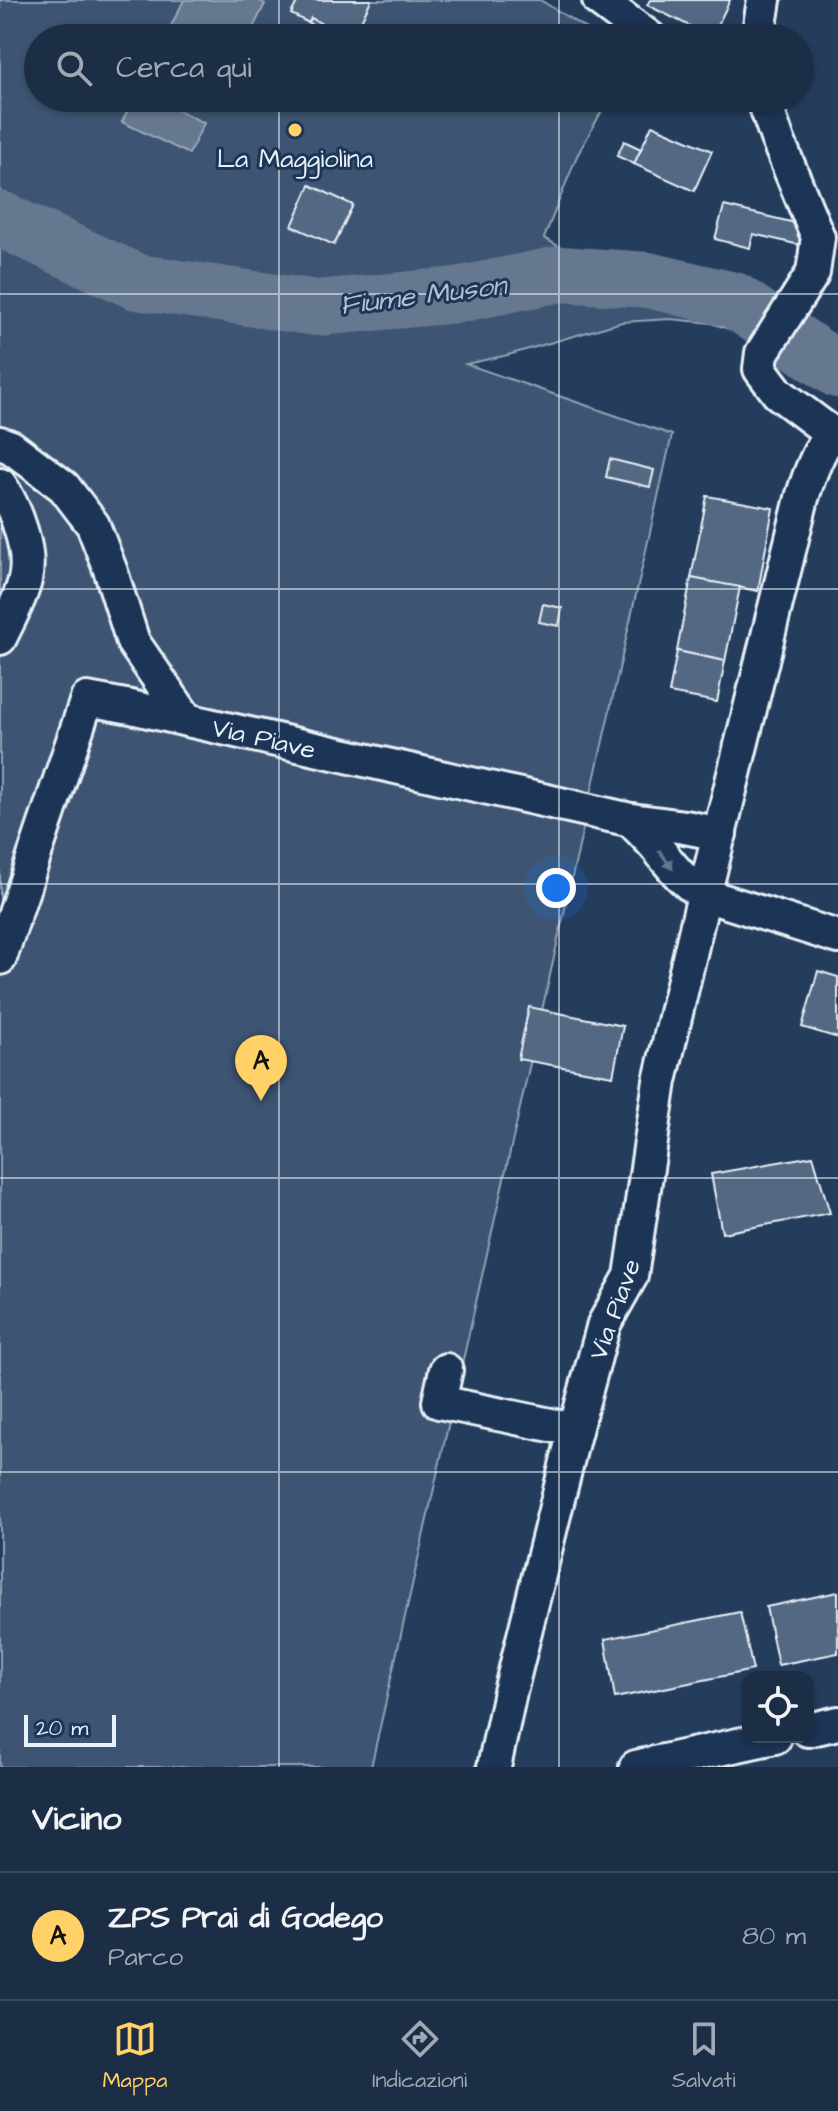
<!DOCTYPE html>
<html lang="it">
<style>
:root{--surface:#1c2e46;--page:#293a51;--text:#f1f3f6;--muted:#a0a8b3;--line:#3a4a5f;--accent:#ffd166}
body{margin:0;font-family:"Architects Daughter",sans-serif;background:var(--page);color:var(--text)}
.controls{position:absolute;right:24px;bottom:24px;display:grid;overflow:hidden;border-radius:16px;box-shadow:0 2px 6px #0004}
.controls button{width:72px;height:72px;display:grid;place-items:center;padding:0;border:0;border-bottom:2px solid var(--line);background:var(--surface);color:var(--text);font:40px sans-serif}
.scale{position:absolute;left:24px;bottom:20px;width:92px;box-sizing:border-box;padding-left:8px;border:4px solid #e8f1f8;border-top:0;font-size:22px;line-height:28px;white-space:nowrap;color:#e8f1f8;-webkit-text-stroke:6px #1d3557;paint-order:stroke}
.you{position:absolute;left:556px;top:888px;width:28px;height:28px;margin:-20px;border:6px solid #fff;border-radius:50%;background:#1a73e8;box-shadow:0 0 0 12px #1a73e833}
.badge{display:grid;place-items:center;width:52px;height:52px;border-radius:50%;background:var(--accent);color:#111;font-size:26px;font-weight:700}
.pin{position:absolute;translate:-50% -66px;filter:drop-shadow(0 2px 4px #0008)}
.pin::after{content:'';position:absolute;top:42px;width:28px;height:24px;background:inherit;clip-path:polygon(0 0,100% 0,50% 100%)}
.list{margin:0;padding:0;list-style:none}
h2{display:flex;justify-content:space-between;align-items:center;height:104px;margin:0;padding:0 32px;font-size:34px}
h2 small{font-size:26px;font-weight:400;color:var(--muted)}
.list li{display:grid;grid-template-columns:52px 1fr auto;gap:24px;align-items:center;box-sizing:border-box;height:128px;padding:0 32px;border-top:2px solid var(--line)}
.list b{display:block;font-size:30px;white-space:nowrap}
.list p{margin:0;font-size:26px;white-space:nowrap;color:var(--muted)}
.list em{font-size:26px;font-style:normal;color:var(--muted)}
.icon{flex:none;width:44px;height:44px;fill:none;stroke:currentColor;stroke-width:2;stroke-linecap:round;stroke-linejoin:round}
.map{position:relative;flex:none;width:838px;height:1767px;overflow:hidden}
.search{position:absolute;background:var(--surface);box-shadow:0 2px 6px #0004;left:24px;right:24px;top:24px;height:88px;display:flex;align-items:center;gap:20px;box-sizing:border-box;padding:0 28px;border-radius:44px;color:var(--muted);font-size:30px}
.sheet{height:232px;background:var(--surface)}
nav{display:flex;justify-content:space-around;align-items:center;box-sizing:border-box;height:112px;border-top:2px solid var(--line);background:var(--surface);font-size:22px;color:var(--muted)}
nav a{display:grid;justify-items:center;gap:4px}
nav .on{color:var(--accent)}
.map>svg:first-child{display:block}
.green{fill:#3e5472;stroke:#93a2b5;stroke-width:2}
.water{fill:#657890;stroke:#99a8ba;stroke-width:2}
.lines{fill:none;stroke-linecap:round;stroke-linejoin:round}
.river{stroke:#657890;stroke-width:56}
.building{fill:#536782;stroke:#e8f1f8;stroke-width:2}
.minor-casing{stroke:#e8f1f8;stroke-width:38}
.minor{stroke:#1d3557;stroke-width:32}
.oneway{fill:#64778f}
.grid{fill:none;stroke:#e8f1f8;stroke-width:2;stroke-opacity:0.55}
.poi-dot{fill:#ffd166;stroke:#1d3557;stroke-width:3}
.labels{text-anchor:middle;stroke-width:6;stroke-linejoin:round;paint-order:stroke}
.poi-label{font-size:26px;fill:#e8f1f8;stroke:#1d3557}
.street-label{font-size:26px;fill:#e8f1f8;stroke:#1d3557}
.water-label{font-size:28px;font-style:italic;fill:#b4c1ce;stroke:#1d3557}
</style>
<div class="map">
<svg width="838" height="1767" viewBox="0 0 838 1767">
<rect width="100%" height="100%" fill="#253d5d"/>
<filter id="ink" filterUnits="userSpaceOnUse"><feTurbulence type="fractalNoise" baseFrequency=".0125" numOctaves="2"/><feDisplacementMap in="SourceGraphic" scale="16" xChannelSelector="R" yChannelSelector="G"/><feConvolveMatrix kernelMatrix="1 2 1 2 8 2 1 2 1" color-interpolation-filters="sRGB"/></filter>
<g filter="url(#ink)">
<!-- green -->
<path class="green" d="M0,0H540L601,38H38V98H609L577,156L544,238L616,278L671,274L721,279L760,295L741,322L732,330L711,323L670,319L622,322L508,355L466,364L672,435L371,1767H0Z"/>
<!-- water -->
<g class="water">
<path d="M184,0H258L265,4L248,38H165Z"/>
<path d="M134,98H154L204,123L189,154L122,122Z"/>
</g>
<g class="lines">
<!-- river -->
<path class="river" d="M0,219L137,282L317,308L457,295L560,274L648,280L734,300L838,370"/>
</g>
<!-- building -->
<g class="building">
<path d="M298,0H371L353,38H347L311,18L309,23L291,14Z"/>
<path d="M650,0H730L712,37L647,5Z"/>
<path d="M311,18L347,38H304L311,24L309,23Z"/>
<path d="M652,125L712,151L694,191L634,164Z"/>
<path d="M624,141L641,149L634,164L617,156Z"/>
<path d="M310,185L353,205L334,245L292,226Z"/>
<path d="M724,206L808,226L804,246L753,234L750,248L715,239Z"/>
<path d="M610,459L654,470L650,487L606,477Z"/>
<path d="M707,496L773,508L758,591L691,578Z"/>
<path d="M691,578L740,587L725,661L677,651Z"/>
<path d="M543,604L562,608L559,626L539,622Z"/>
<path d="M677,651L725,661L717,702L669,693Z"/>
<path d="M818,971L838,977V1038L802,1027Z"/>
<path d="M529,1007L623,1026L613,1076L518,1059Z"/>
<path d="M813,1156L830,1213L722,1233L711,1174Z"/>
<path d="M838,1592V1653L778,1665L766,1607Z"/>
<path d="M740,1612L753,1670L615,1698L605,1639Z"/>
</g>
<g class="lines">
<!-- minor casing -->
<g class="minor-casing">
<g id="minor">
<path d="M599,0L650,38"/>
<path d="M758,38L764,0"/>
<path d="M763,98L777,138L818,237L813,273L762,353L760,369L778,393L838,438"/>
<path d="M0,443L11,447L64,487L93,525L111,572L133,642L187,720L631,820L685,827L720,834"/>
<path d="M0,485C16,509 32,551 25,580C21,598 8,621 0,638"/>
<path d="M631,820C640,830 650,839 658,849C673,868 684,883 705,895L838,937"/>
<path d="M0,958L87,699L131,707L187,720"/>
<path d="M446,1370L439,1402L575,1430"/>
<path d="M808,1730L838,1723"/>
<path d="M494,1767L510,1692L575,1430L604,1324L631,1276L660,1081L699,916L802,498C809,475 817,453 831,433"/>
<path d="M636,1767L775,1737"/>
</g>
</g>
<!-- minor -->
<use href="#minor" class="minor"/>
</g>
<!-- one-way arrows -->
<defs><path id="oneway-solid" d="M-6-.8H1V-3.2L6.5 0L1 3.2V.8H-6Z" transform="scale(2)"/></defs>
<use class="oneway" href="#oneway-solid" transform="translate(666 860) rotate(54)"/>
</g>
<!-- grid -->
<path class="grid" d="M279,0V38M559,0V38M279,98V1767M559,98V1767M0,294H838M0,589H838M0,884H838M0,1178H838M0,1472H838"/>
<!-- markers -->
<circle class="poi-dot" cx="295" cy="130" r="8"/>
<g class="labels">
<!-- poi labels -->
<g class="poi-label">
<text x="295" y="167">La Maggiolina</text>
</g>
<!-- street labels -->
<g class="street-label">
<text transform="translate(264 738) rotate(13)" y="9">Via Piave</text>
<text transform="translate(614 1309) rotate(-70)" y="9">Via Piave</text>
</g>
<!-- water labels -->
<g class="water-label">
<text transform="translate(423 294) rotate(-7)" y="10">Fiume Muson</text>
</g>
</g>
</svg>
<div class="controls">
<button><svg class="icon" aria-label="locate" viewBox="0 0 24 24"><circle cx="12" cy="12" r="6"/><path d="M12 2v4M12 18v4M2 12h4M18 12h4"/></svg></button>
</div>
<div class="scale">20 m</div>
<div class="you"></div>
<div class="pin badge" style="left:261px;top:1101px">A</div>
<div class="search"><svg class="icon" aria-label="search" viewBox="0 0 24 24"><circle cx="10" cy="10" r="6"/><path d="M15 15l6 6"/></svg>Cerca qui</div>
</div>
<section class="sheet">
<h2>Vicino<small></small></h2>
<ul class="list">
<li><span class="badge">A</span><div><b>ZPS Prai di Godego</b><p>Parco</p></div><em>80 m</em></li>
</ul>
</section>
<nav>
<a class="on"><svg class="icon" aria-label="map" viewBox="0 0 24 24"><path d="M3 6l6-2 6 2 6-2v14l-6 2-6-2-6 2zM9 4v14M15 6v14"/></svg>Mappa</a>
<a><svg class="icon" aria-label="directions" viewBox="0 0 24 24"><path d="M12 3l9 9-9 9-9-9zM9 14v-3h6M13 9l2 2-2 2"/></svg>Indicazioni</a>
<a><svg class="icon" aria-label="saved" viewBox="0 0 24 24"><path d="M7 4h10v16l-5-4-5 4z"/></svg>Salvati</a>
</nav>
